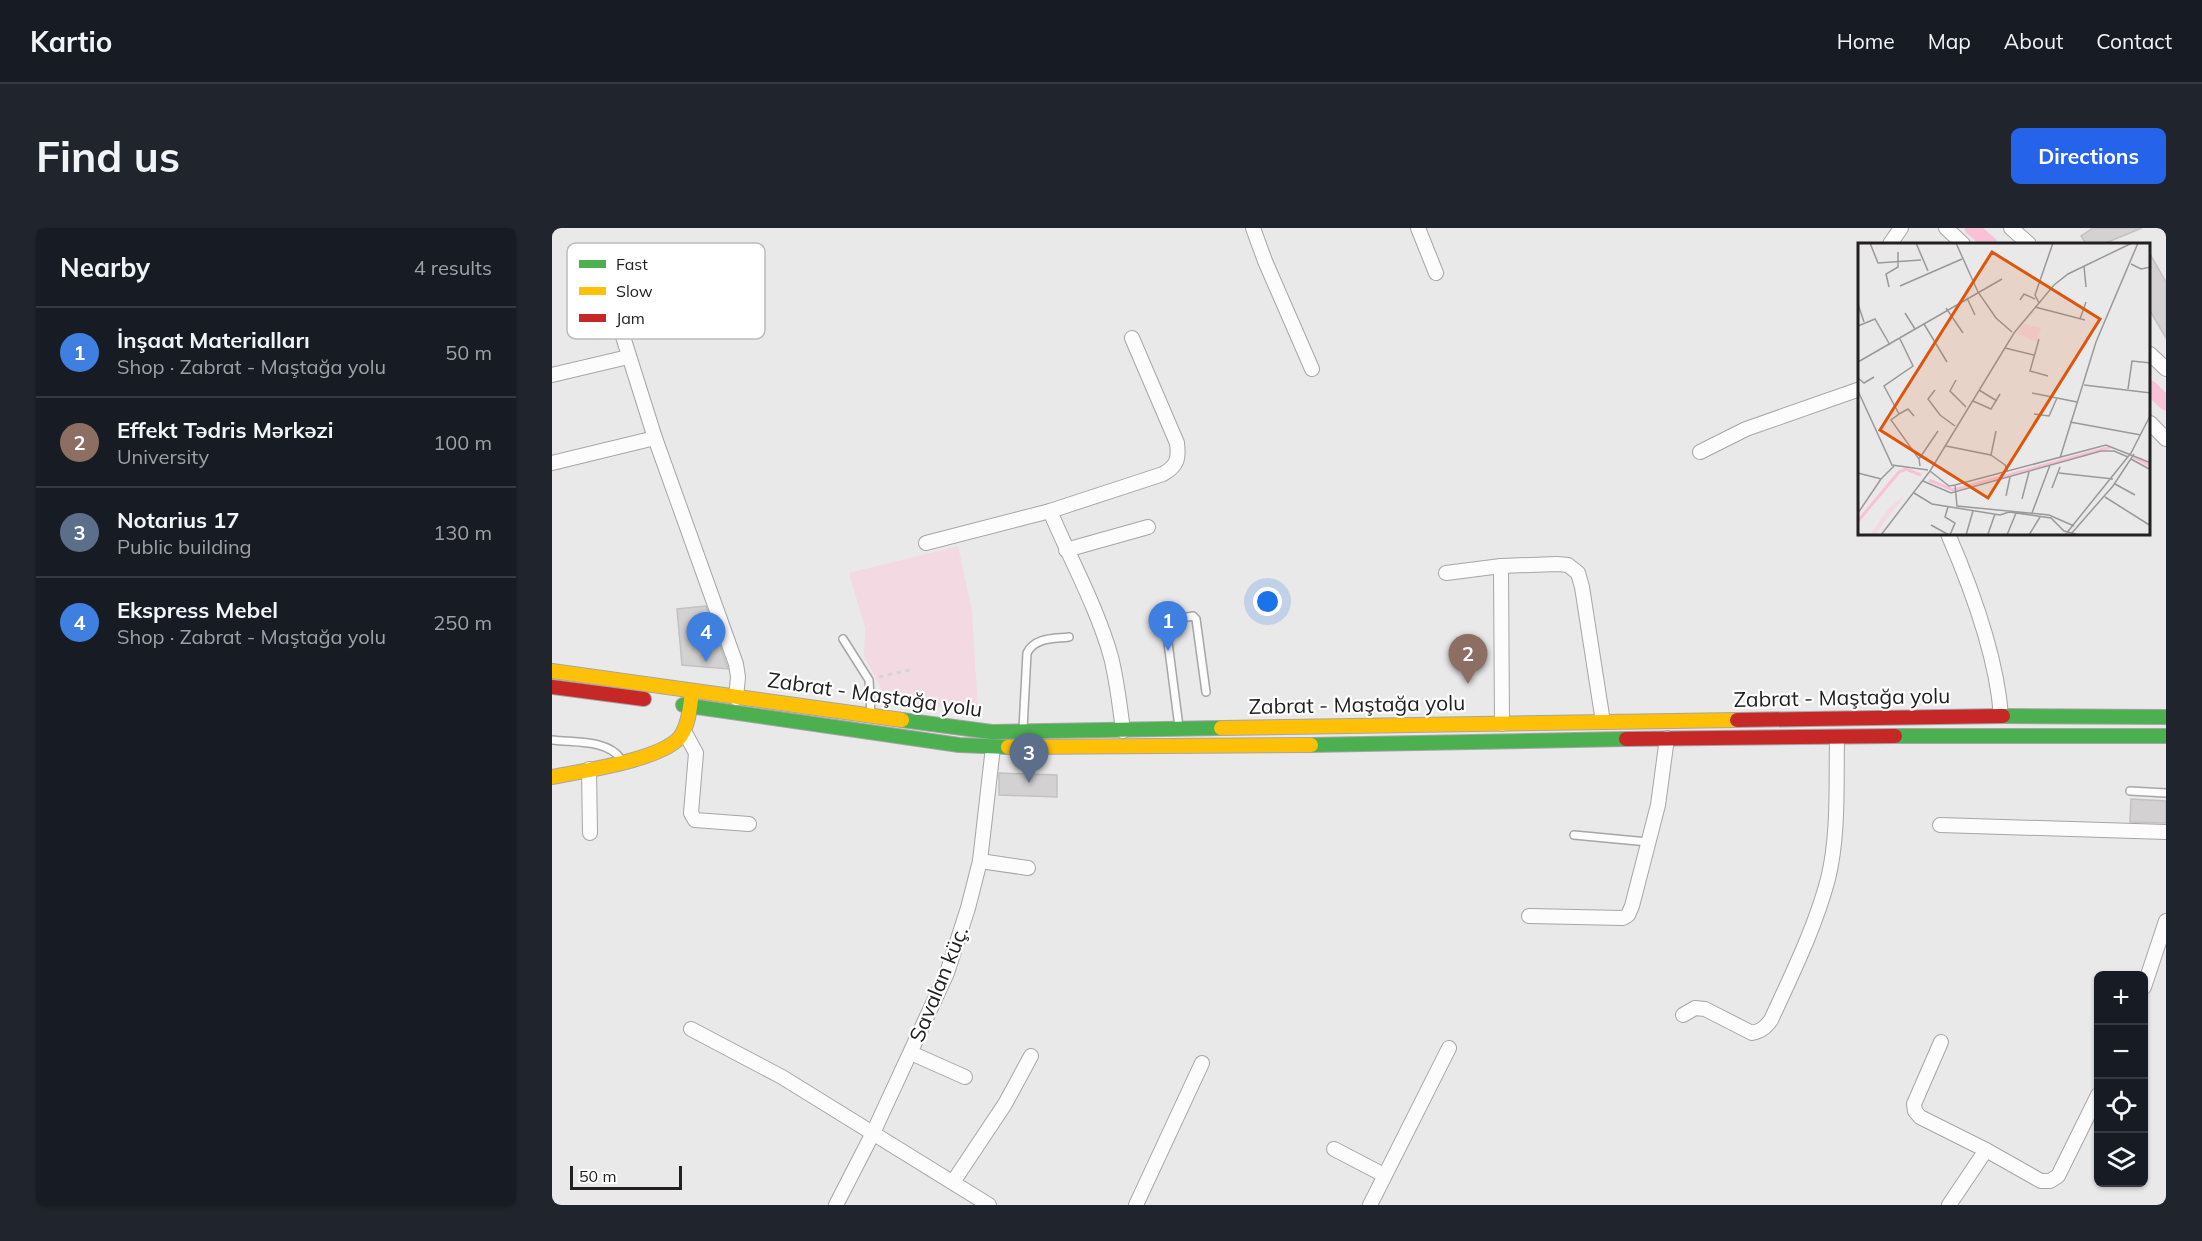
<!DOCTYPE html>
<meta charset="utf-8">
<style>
:root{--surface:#171b24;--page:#20242c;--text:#f1f3f6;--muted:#9ea1a6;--line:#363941;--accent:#2563eb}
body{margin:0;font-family:Mulish,sans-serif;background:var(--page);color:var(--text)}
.controls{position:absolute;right:18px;bottom:18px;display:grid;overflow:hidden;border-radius:9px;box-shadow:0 2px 4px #0004}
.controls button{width:54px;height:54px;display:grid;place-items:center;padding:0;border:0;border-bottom:2px solid var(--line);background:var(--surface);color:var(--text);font:30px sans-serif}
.scale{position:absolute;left:18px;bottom:15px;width:112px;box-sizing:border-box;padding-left:6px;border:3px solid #222021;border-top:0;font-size:16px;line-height:21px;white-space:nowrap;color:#222021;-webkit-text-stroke:4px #fff;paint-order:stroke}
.you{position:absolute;left:716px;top:374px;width:21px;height:21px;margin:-15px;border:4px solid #fff;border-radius:50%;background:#1a73e8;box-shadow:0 0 0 9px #1a73e833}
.badge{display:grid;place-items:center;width:39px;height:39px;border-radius:50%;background:var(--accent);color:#fff;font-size:20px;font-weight:700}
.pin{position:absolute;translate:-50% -50px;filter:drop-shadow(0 2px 3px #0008)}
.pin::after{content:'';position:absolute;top:32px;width:21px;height:18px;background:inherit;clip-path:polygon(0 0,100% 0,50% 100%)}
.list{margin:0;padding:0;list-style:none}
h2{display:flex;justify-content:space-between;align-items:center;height:78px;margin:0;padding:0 24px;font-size:26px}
h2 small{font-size:20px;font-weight:400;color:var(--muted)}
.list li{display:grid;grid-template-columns:39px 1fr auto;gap:18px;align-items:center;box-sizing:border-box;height:90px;padding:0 24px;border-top:2px solid var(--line)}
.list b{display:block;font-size:22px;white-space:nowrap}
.list p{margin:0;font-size:20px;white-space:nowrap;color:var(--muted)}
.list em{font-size:20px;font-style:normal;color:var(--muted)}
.icon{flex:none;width:33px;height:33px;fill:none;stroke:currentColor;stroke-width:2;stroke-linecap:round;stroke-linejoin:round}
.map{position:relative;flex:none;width:1614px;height:977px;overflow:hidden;border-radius:9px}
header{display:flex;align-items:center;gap:36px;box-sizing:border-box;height:84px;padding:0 30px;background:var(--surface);border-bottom:2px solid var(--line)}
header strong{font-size:28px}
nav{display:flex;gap:33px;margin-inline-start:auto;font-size:21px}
.intro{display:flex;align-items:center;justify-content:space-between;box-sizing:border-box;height:144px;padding:0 36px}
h1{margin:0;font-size:42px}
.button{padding:15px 27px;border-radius:9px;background:var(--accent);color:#fff;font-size:21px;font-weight:700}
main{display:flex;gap:36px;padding:0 36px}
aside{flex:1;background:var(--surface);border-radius:9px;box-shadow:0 2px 4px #0004}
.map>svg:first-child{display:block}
.green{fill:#f3dae2}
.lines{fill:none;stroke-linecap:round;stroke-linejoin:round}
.canal{stroke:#f9c1d6;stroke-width:15}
.building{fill:#d3d1d1;stroke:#c3c2c2;stroke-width:1.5}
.lane-casing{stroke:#a7a5a6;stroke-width:10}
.street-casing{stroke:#a7a5a6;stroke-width:16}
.fast-casing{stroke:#a7a5a6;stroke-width:16}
.slow-casing{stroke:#a7a5a6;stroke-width:16}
.jam-casing{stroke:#a7a5a6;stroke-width:16}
.path{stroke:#d6d5d5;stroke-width:3;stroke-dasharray:4.5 4.5;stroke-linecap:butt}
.lane{stroke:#fcfcfc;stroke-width:7}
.street{stroke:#fcfcfc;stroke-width:14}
.fast{stroke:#4caf50;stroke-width:14}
.slow{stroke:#ffc107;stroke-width:14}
.jam{stroke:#c62828;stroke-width:14}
.labels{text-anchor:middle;stroke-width:4.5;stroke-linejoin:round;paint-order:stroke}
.street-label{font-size:21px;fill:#222021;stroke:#fff}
.inset-river{fill:none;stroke:#f9c1d6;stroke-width:3}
.inset-road{fill:none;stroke:#9a9999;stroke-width:1.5}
.view{fill:#de560d;fill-opacity:0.15;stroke:#de560d;stroke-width:3}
.inset-edge{fill:none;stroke:#222021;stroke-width:3}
.key{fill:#fff;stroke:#bdbcbc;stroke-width:1.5}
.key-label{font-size:16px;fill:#222021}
</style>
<header>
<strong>Kartio</strong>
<nav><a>Home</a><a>Map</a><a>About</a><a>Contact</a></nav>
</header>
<div class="intro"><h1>Find us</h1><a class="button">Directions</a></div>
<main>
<aside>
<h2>Nearby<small>4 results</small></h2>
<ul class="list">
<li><span class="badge" style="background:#3f7fe0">1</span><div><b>İnşaat Materialları</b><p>Shop · Zabrat - Maştağa yolu</p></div><em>50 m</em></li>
<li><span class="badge" style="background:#8d6e63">2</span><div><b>Effekt Tədris Mərkəzi</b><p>University</p></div><em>100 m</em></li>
<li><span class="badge" style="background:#5c6f8a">3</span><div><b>Notarius 17</b><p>Public building</p></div><em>130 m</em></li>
<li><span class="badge" style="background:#3f7fe0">4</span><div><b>Ekspress Mebel</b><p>Shop · Zabrat - Maştağa yolu</p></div><em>250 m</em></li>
</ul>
</aside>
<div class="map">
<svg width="1614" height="977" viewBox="0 0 1614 977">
<rect width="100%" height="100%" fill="#eae9e9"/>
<!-- green -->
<path class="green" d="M406,318L420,383L426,482L337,475L312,428L313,400L297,345Z"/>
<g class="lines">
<!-- canal -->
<g class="canal">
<path d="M1420,0L1438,16"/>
<path d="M1598,160L1614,175"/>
</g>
</g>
<!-- building -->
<g class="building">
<path d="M1541,0H1590L1551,16H1534L1529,8Z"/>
<path d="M1598,26L1614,54V110L1598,83Z"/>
<path d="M154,378L175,438L176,441L130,437L125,381Z"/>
<path d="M447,545L505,547V569L447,567Z"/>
<path d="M1579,571L1614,573V595L1578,594Z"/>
</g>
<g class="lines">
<!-- lane casing -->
<g class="lane-casing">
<g id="lane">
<path d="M291,411L317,452L319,486"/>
<path d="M627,499L614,399C619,390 631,390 641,388L644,391L654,464"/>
<path d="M471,501L475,425C483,409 502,411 517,409"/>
<path d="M0,512C22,515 55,511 69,531"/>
<path d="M1578,563L1614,565"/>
<path d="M1022,607L1096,614"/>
</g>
</g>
<!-- street casing -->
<g class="street-casing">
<g id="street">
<path d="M701,0L713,33L760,141"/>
<path d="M866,0L884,45"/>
<path d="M1394,0L1411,16"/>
<path d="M1459,0L1477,16"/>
<path d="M1338,16L1349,0"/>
<path d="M67,96L103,210L184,436L186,449L184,470"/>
<path d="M1598,126L1614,141"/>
<path d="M0,147L76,129"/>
<path d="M1598,195L1614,211"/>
<path d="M1148,224L1194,201L1308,161"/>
<path d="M0,235L103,210"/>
<path d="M498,283C518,331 545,379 559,429C565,453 568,478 571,503"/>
<path d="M1396,306C1419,359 1445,431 1449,488"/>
<path d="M374,315L498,283L611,246C625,238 627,231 625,215L580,110"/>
<path d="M514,322L596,299"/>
<path d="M949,338L950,496"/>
<path d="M894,345L949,338L1005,336L1016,337L1026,345L1030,359L1051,494"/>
<path d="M132,503L144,525L139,585L143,592L197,596"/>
<path d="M37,541L38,605"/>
<path d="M1388,597L1614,604"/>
<path d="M428,633L476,640"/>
<path d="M977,688L1071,690L1076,687L1080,678L1106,577L1115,510"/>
<path d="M1592,759L1614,693"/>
<path d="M1131,787L1143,780L1153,781L1200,805C1209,803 1213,800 1219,792C1240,746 1263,700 1276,651C1287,606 1284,556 1285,509"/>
<path d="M139,801L230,849L437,977"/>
<path d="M1389,814L1362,876L1363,883L1368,889L1434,922"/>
<path d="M359,825L413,849"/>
<path d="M782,921L832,947"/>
<path d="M401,954L453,876L479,828"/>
<path d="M284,977L321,905L395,745L416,680L428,633L441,519"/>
<path d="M584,977L650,835"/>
<path d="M818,977L897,820"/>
<path d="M1397,977L1434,922L1489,953H1498L1506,948L1546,867"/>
</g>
</g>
<!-- fast casing -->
<g class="fast-casing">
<g id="fast">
<path d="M131,477L407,517L456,519"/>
<path d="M1451,488L1614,489"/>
<path d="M350,492L440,504L669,500"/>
<path d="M1343,508H1614"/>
<path d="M759,517L1074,511"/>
</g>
</g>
<!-- slow casing -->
<g class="slow-casing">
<g id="slow">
<path d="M0,443L350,492"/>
<path d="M669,500L1185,492"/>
<path d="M456,519L759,517"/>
<path d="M0,549C30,543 109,532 128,509C137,497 138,478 140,464"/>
</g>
</g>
<!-- jam casing -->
<g class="jam-casing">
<g id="jam">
<path d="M0,459L92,471"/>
<path d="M1185,492L1451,488"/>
<path d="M1074,511L1343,508"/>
</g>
</g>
<!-- path -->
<path class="path" d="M327,449L362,441"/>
<!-- lane -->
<use href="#lane" class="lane"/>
<!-- street -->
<use href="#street" class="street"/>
<!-- fast -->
<use href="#fast" class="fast"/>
<!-- slow -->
<use href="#slow" class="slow"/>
<!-- jam -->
<use href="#jam" class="jam"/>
</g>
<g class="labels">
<!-- street labels -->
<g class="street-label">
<text transform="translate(323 467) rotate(8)" y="7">Zabrat - Maştağa yolu</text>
<text transform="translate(1290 470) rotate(-1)" y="7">Zabrat - Maştağa yolu</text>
<text transform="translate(805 477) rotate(-1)" y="7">Zabrat - Maştağa yolu</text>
<text transform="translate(387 756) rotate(-68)" y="7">Savalan küç.</text>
</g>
</g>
<!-- overview -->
<g transform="translate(1306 15)">
<rect width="292" height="292" fill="#eae9e9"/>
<path d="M166,81L183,85L179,99L159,90ZM47,252L17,292H12L31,265Z" fill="#f3dae2"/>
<path class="inset-river" d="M275,214L293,223M71,237L95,247L253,204M0,278L41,229L48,226L63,232"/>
<path class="inset-road" d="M12,0L20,20L63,17M58,0L70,28M98,0L120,49L138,75L154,89M273,21L283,26L293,24M226,23L228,44M42,43L104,16M31,44L28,31L40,24V9M109,55L117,72M162,57L166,51L177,56M181,60L177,52L195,0M0,61L6,79M177,64L227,77M88,65L105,90M47,70L57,86M222,76L228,59M66,81L89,119M0,83L17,76L32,102M42,96L55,123L26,143L41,171L33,177L61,216L62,223M181,96L172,128L190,133M147,105L176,112M0,119L144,36M0,135L6,140L16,134M98,137L92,148L108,164M226,142L293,150M270,146L274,118L293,120M77,147L70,156L82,172L97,183M121,147L139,158M0,148L34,222L70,227M174,150L219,159M115,158L133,166L142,151M41,171L50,166L56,173M176,171L191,173L199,155M212,179L283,192M88,203L133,212L138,188M133,212L147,222L150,229M202,215L238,99L280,0M61,216L80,188M273,216L293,227M72,228L91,243L97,242L248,202L293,220M0,230L23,236L36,223M201,230L255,236M65,238L93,250L243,208H256L270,214M257,241L277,252M97,242L99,263L191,272L216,283M194,245L202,224M56,250L74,261L142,272L151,269L193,275L206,288L221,292M148,253L152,234M247,254L293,283M164,256L171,229M90,264L87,274L97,280L92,292M0,270L23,236M174,270L192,222M73,282L91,292M130,291L137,271M213,291L255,243L276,211M23,292L72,228L156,90L196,42L210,31L274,0M108,292L115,268M149,292L158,270M171,292L182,274M207,292L273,210L293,171"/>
<path class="view" d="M134,9L242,76L130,255L22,187Z"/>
<rect width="292" height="292" class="inset-edge"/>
</g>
<!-- legend -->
<rect x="15" y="15" width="198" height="96" rx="9" class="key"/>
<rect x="27" y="32" width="27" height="8" fill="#4caf50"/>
<rect x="27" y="59" width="27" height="8" fill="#ffc107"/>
<rect x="27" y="86" width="27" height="8" fill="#c62828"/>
<g class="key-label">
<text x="64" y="42">Fast</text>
<text x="64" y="69">Slow</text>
<text x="64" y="96">Jam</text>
</g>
</svg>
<div class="controls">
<button>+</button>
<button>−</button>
<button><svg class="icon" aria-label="locate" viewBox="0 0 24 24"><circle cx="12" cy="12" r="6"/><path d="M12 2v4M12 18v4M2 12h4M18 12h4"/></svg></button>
<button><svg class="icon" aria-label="layers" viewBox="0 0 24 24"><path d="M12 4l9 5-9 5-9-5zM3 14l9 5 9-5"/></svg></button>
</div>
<div class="scale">50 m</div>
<div class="you"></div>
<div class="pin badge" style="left:616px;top:423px;background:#3f7fe0">1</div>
<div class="pin badge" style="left:916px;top:456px;background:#8d6e63">2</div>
<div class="pin badge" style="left:477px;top:555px;background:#5c6f8a">3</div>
<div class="pin badge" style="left:154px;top:434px;background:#3f7fe0">4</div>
</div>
</main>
